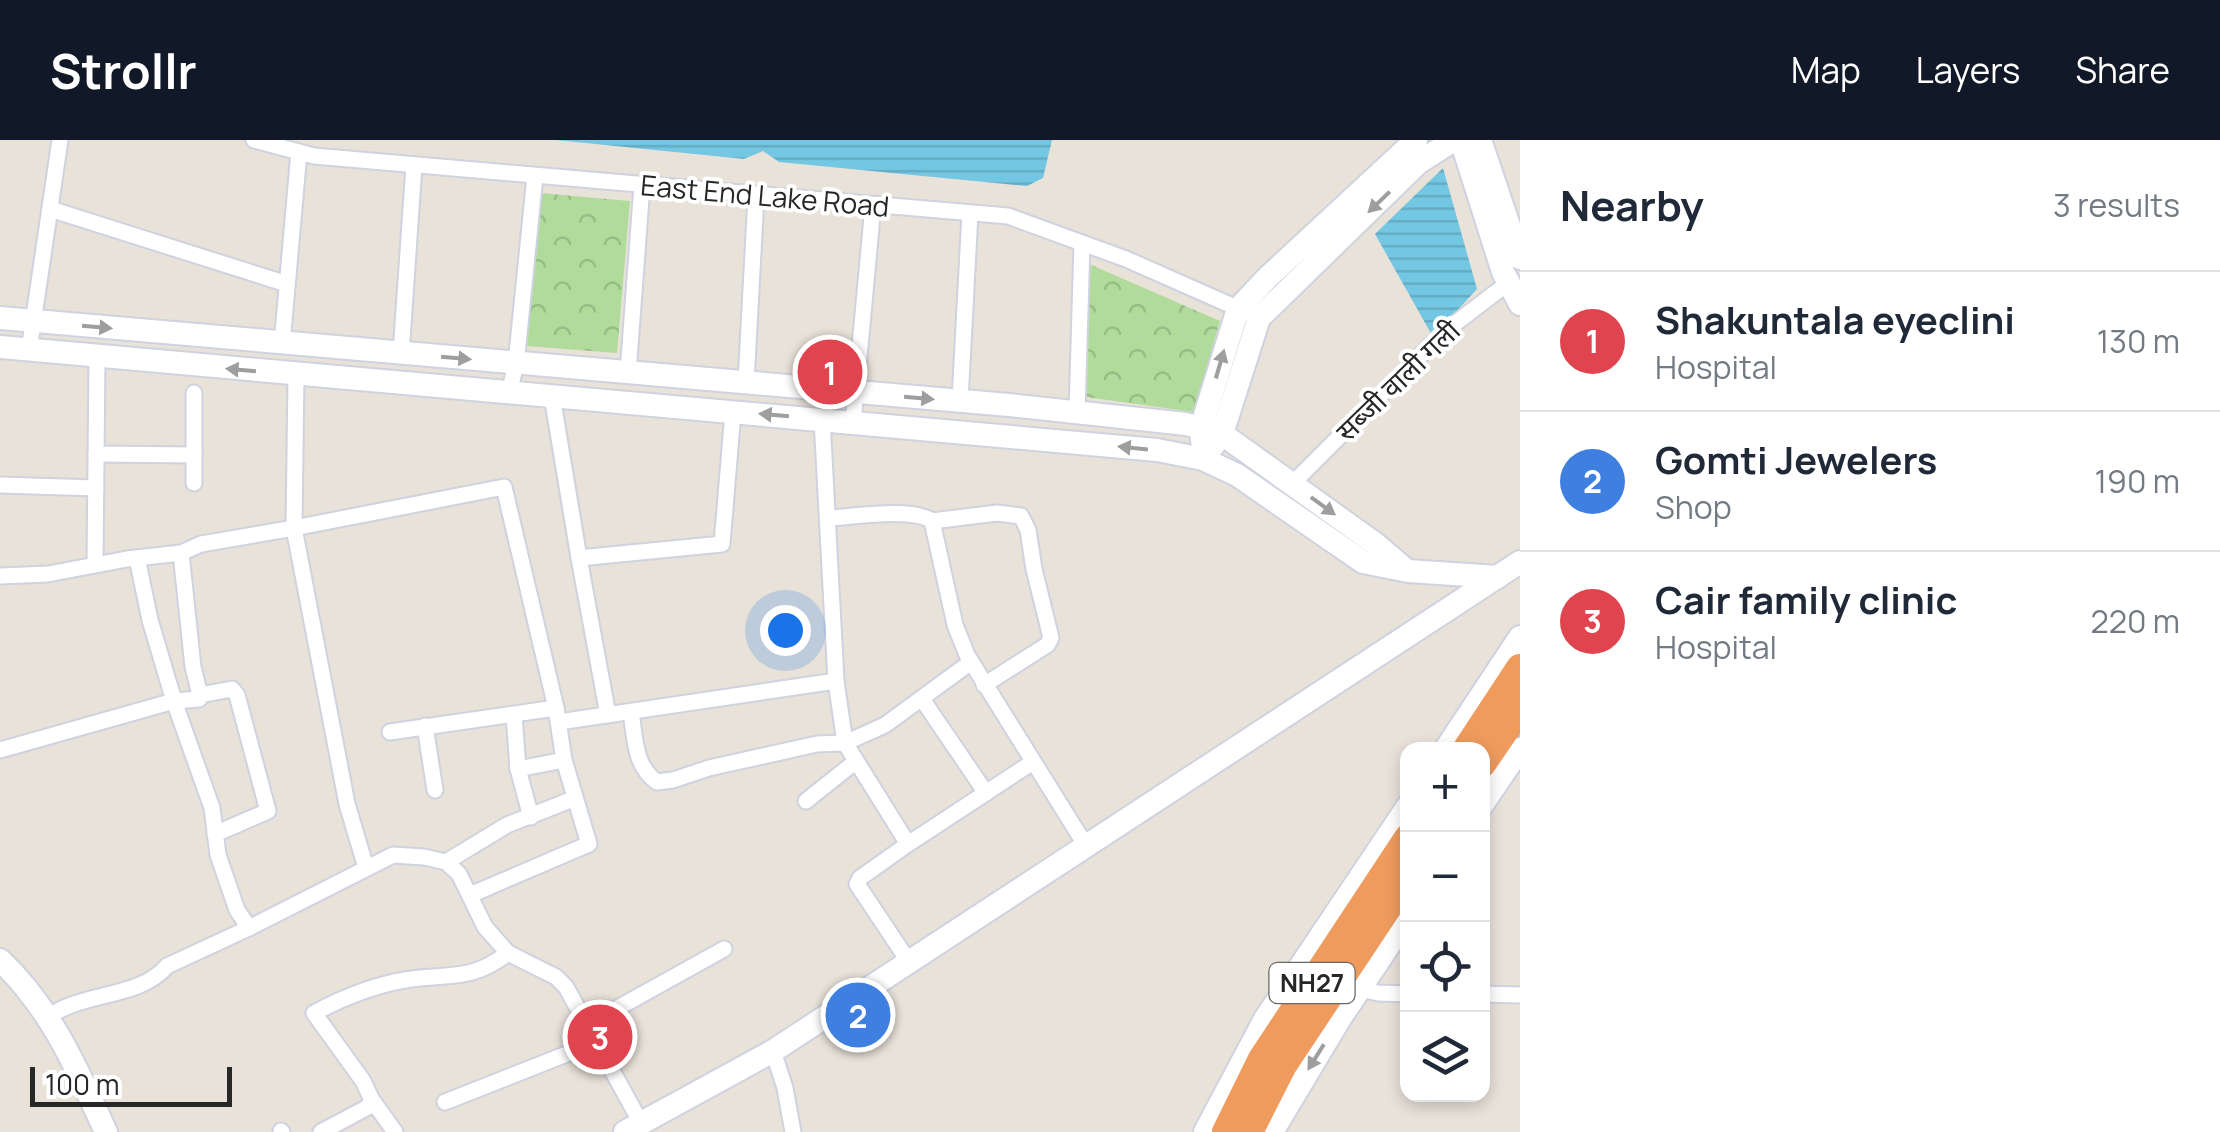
<!DOCTYPE html>
<meta charset="utf-8">
<style>
:root{--surface:#fff;--page:#f6f6f7;--text:#1f2937;--muted:#747a83;--line:#e0e1e3;--accent:#111827}
body{margin:0;font-family:Manrope,"Noto Sans Devanagari",sans-serif;background:var(--page);color:var(--text)}
.controls{position:absolute;right:30px;bottom:30px;display:grid;overflow:hidden;border-radius:20px;box-shadow:0 5px 15px #0003}
.controls button{width:90px;height:90px;display:grid;place-items:center;padding:0;border:0;border-bottom:2px solid var(--line);background:var(--surface);color:var(--text);font:50px sans-serif}
.scale{position:absolute;left:30px;bottom:25px;width:202px;box-sizing:border-box;padding-left:10px;border:5px solid #272727;border-top:0;font-size:28px;line-height:35px;white-space:nowrap;color:#272727;-webkit-text-stroke:8px #fff;paint-order:stroke}
.you{position:absolute;left:785px;top:490px;width:35px;height:35px;margin:-25px;border:8px solid #fff;border-radius:50%;background:#1a73e8;box-shadow:0 0 0 15px #1a73e833}
.badge{display:grid;place-items:center;width:65px;height:65px;border-radius:50%;background:var(--accent);color:#fff;font-size:32px;font-weight:700}
.pin{position:absolute;translate:-50% -50%;border:5px solid #fff;box-shadow:0 2px 10px #0006}
.list{margin:0;padding:0;list-style:none}
h2{display:flex;justify-content:space-between;align-items:center;height:130px;margin:0;padding:0 40px;font-size:42px}
h2 small{font-size:32px;font-weight:400;color:var(--muted)}
.list li{display:grid;grid-template-columns:65px 1fr auto;gap:30px;align-items:center;box-sizing:border-box;height:140px;padding:0 40px;border-top:2px solid var(--line)}
.list b{display:block;font-size:38px;white-space:nowrap}
.list p{margin:0;font-size:32px;white-space:nowrap;color:var(--muted)}
.list em{font-size:32px;font-style:normal;color:var(--muted)}
.icon{flex:none;width:55px;height:55px;fill:none;stroke:currentColor;stroke-width:2;stroke-linecap:round;stroke-linejoin:round}
.map{position:relative;flex:none;width:1520px;height:992px;overflow:hidden}
header{display:flex;align-items:center;gap:60px;box-sizing:border-box;height:140px;padding:0 50px;background:var(--accent);color:#fff}
header strong{font-size:48px}
nav{display:flex;gap:55px;margin-inline-start:auto;font-size:35px}
main{display:flex}
aside{flex:1;background:var(--surface)}
.map>svg:first-child{display:block}
.park{fill:url(#park-crowns)}
.water{fill:url(#water-rules)}
.lines{fill:none;stroke-linecap:round;stroke-linejoin:round}
.street-casing{stroke:#cfd2df;stroke-width:19}
.secondary-casing{stroke:#cfd2df;stroke-width:26}
.highway-casing{stroke:#c3c3c3;stroke-width:31}
.street{stroke:#fff;stroke-width:15}
.secondary{stroke:#fff;stroke-width:22}
.highway{stroke:#ef9b5e;stroke-width:28}
.oneway{fill:#9e9e9e}
.labels{text-anchor:middle;stroke-width:8;stroke-linejoin:round;paint-order:stroke}
.shield{fill:#fff;stroke:#686868;stroke-width:2.5}
.shield-label{font-size:25px;font-weight:bold;fill:#272727}
.street-label{font-size:28px;fill:#272727;stroke:#fff}
</style>
<header>
<strong>Strollr</strong>
<nav><a>Map</a><a>Layers</a><a>Share</a></nav>
</header>
<main>
<div class="map">
<svg width="1520" height="992" viewBox="0 0 1520 992">
<defs>
<pattern id="park-crowns" width="20" height="18" patternUnits="userSpaceOnUse" patternTransform="scale(2.5)"><rect width="20" height="18" fill="#b1db9a"/><path d="M2 6a3 3 0 1 1 6 0M12 15a3 3 0 1 1 6 0" fill="none" stroke="#98bc85"/></pattern>
<pattern id="water-rules" width="6" height="5" patternUnits="userSpaceOnUse" patternTransform="scale(2.5)"><rect width="6" height="5" fill="#74c7e3"/><path d="M0 2.5h6" fill="none" stroke="#64abc3"/></pattern>
</defs>
<rect width="100%" height="100%" fill="#e8e2d9"/>
<!-- park -->
<g class="park">
<path d="M540,53L630,61L617,213L527,206Z"/>
<path d="M1089,124L1220,181L1194,272L1086,257Z"/>
</g>
<!-- water -->
<g class="water">
<path d="M556,0H1052L1043,38L1027,46L779,22L763,11L744,19Z"/>
<path d="M1443,28L1477,149L1433,197L1375,94Z"/>
</g>
<g class="lines">
<!-- street casing -->
<g class="street-casing">
<g id="street">
<path d="M254,0L314,16L1008,76L1126,119L1246,172"/>
<path d="M50,69L287,144"/>
<path d="M282,204L299,12"/>
<path d="M29,210L60,0"/>
<path d="M401,214L414,25"/>
<path d="M628,233L642,45"/>
<path d="M746,243L756,56"/>
<path d="M509,253L516,224L535,36"/>
<path d="M552,256L579,418"/>
<path d="M960,261L970,73"/>
<path d="M1077,272L1082,103"/>
<path d="M853,282L873,66"/>
<path d="M96,314L194,315V253"/>
<path d="M194,315V343"/>
<path d="M1292,344L1444,192L1508,143"/>
<path d="M0,345L96,348"/>
<path d="M828,378C854,377 911,367 932,381L955,485L967,515L1086,706"/>
<path d="M932,381L997,373L1021,376L1028,390L1034,429L1051,498L1047,505L984,545"/>
<path d="M95,424L97,217"/>
<path d="M0,436L48,434L127,419L181,413"/>
<path d="M836,541L845,603L908,704L860,738L857,744L909,822"/>
<path d="M200,555L232,549L237,555L268,671L215,694"/>
<path d="M922,559L986,653"/>
<path d="M631,572C635,597 634,626 657,642L673,640L709,628L817,604L845,603L885,585L971,522"/>
<path d="M514,575L518,629L531,677"/>
<path d="M608,575L579,418L722,404L733,272"/>
<path d="M559,582L836,541L822,279"/>
<path d="M425,586L435,650"/>
<path d="M390,592L556,568L564,620L589,704L470,755"/>
<path d="M0,610L174,561L150,480L137,418"/>
<path d="M518,629L564,620"/>
<path d="M806,661L855,622"/>
<path d="M908,704L1033,622"/>
<path d="M446,722L507,685L573,659"/>
<path d="M366,728L347,664L294,388L504,347L556,568"/>
<path d="M249,788L393,715L424,717L446,722L459,734L485,787L508,813L556,837L566,847L641,983"/>
<path d="M1352,847L1378,853L1408,854"/>
<path d="M1482,854L1520,855"/>
<path d="M48,877C84,851 139,859 167,826L249,788L237,770L218,715L212,668L174,561L199,559L200,555L193,527L181,413L201,404L294,388L296,235"/>
<path d="M587,885L724,809"/>
<path d="M773,911L785,948L793,992"/>
<path d="M372,960L395,992"/>
<path d="M445,962L597,902"/>
<path d="M281,991L282,992"/>
<path d="M321,992L368,967L372,960L363,941L314,873C344,857 377,844 411,839C453,834 473,840 508,813"/>
</g>
</g>
<!-- secondary casing -->
<g class="secondary-casing">
<g id="secondary">
<path d="M1461,0L1503,132L1520,164"/>
<path d="M1480,0L1520,118"/>
<path d="M0,178L1009,265L1186,284L1222,294L1377,405L1405,429"/>
<path d="M0,207L1157,310L1203,319L1237,335L1363,422L1408,431L1498,437"/>
<path d="M1202,301L1201,288L1238,169L1267,138L1416,0"/>
<path d="M1213,306L1222,294L1259,178L1418,23L1454,0"/>
<path d="M1445,610L1520,497"/>
<path d="M1482,665L1520,609"/>
<path d="M0,820C51,868 77,929 106,992"/>
<path d="M625,992L773,911L1520,422"/>
<path d="M1205,992L1265,879L1408,666"/>
<path d="M1272,992L1339,880L1408,777"/>
</g>
</g>
<!-- highway casing -->
<g class="highway-casing">
<g id="highway">
<path d="M1466,610L1520,528"/>
<path d="M1482,624L1520,568"/>
<path d="M1226,992L1262,919L1408,698"/>
<path d="M1249,992L1283,925L1408,737"/>
</g>
</g>
<!-- street -->
<use href="#street" class="street"/>
<!-- secondary -->
<use href="#secondary" class="secondary"/>
<!-- highway -->
<use href="#highway" class="highway"/>
</g>
<!-- one-way arrows -->
<defs><path id="oneway-solid" d="M-6-.8H1V-3.2L6.5 0L1 3.2V.8H-6Z" transform="scale(2.5)"/></defs>
<g class="oneway">
<use href="#oneway-solid" transform="translate(1379 62) rotate(136)"/>
<use href="#oneway-solid" transform="translate(97 187) rotate(5)"/>
<use href="#oneway-solid" transform="translate(456 218) rotate(5)"/>
<use href="#oneway-solid" transform="translate(1220 224) rotate(-74)"/>
<use href="#oneway-solid" transform="translate(241 230) rotate(-175)"/>
<use href="#oneway-solid" transform="translate(919 258) rotate(5)"/>
<use href="#oneway-solid" transform="translate(774 275) rotate(-175)"/>
<use href="#oneway-solid" transform="translate(1133 308) rotate(-174)"/>
<use href="#oneway-solid" transform="translate(1323 366) rotate(36)"/>
<use href="#oneway-solid" transform="translate(1316 917) rotate(122)"/>
</g>
<g class="labels">
<!-- shield labels -->
<rect class="shield" x="1269.5" y="823" width="85" height="40" rx="8"/>
<g class="shield-label">
<text x="1312" y="852">NH27</text>
</g>
<!-- street labels -->
<g class="street-label">
<text transform="translate(765 56) rotate(5)" y="10">East End Lake Road</text>
<text transform="translate(1398 241) rotate(-44)" y="10">सब्जी वाली गली</text>
</g>
</g>
</svg>
<div class="controls">
<button>+</button>
<button>−</button>
<button><svg class="icon" aria-label="locate" viewBox="0 0 24 24"><circle cx="12" cy="12" r="6"/><path d="M12 2v4M12 18v4M2 12h4M18 12h4"/></svg></button>
<button><svg class="icon" aria-label="layers" viewBox="0 0 24 24"><path d="M12 4l9 5-9 5-9-5zM3 14l9 5 9-5"/></svg></button>
</div>
<div class="scale">100 m</div>
<div class="you"></div>
<div class="pin badge" style="left:830px;top:232px;background:#e0444e">1</div>
<div class="pin badge" style="left:858px;top:875px;background:#3f7fe0">2</div>
<div class="pin badge" style="left:600px;top:897px;background:#e0444e">3</div>
</div>
<aside>
<h2>Nearby<small>3 results</small></h2>
<ul class="list">
<li><span class="badge" style="background:#e0444e">1</span><div><b>Shakuntala eyeclini</b><p>Hospital</p></div><em>130 m</em></li>
<li><span class="badge" style="background:#3f7fe0">2</span><div><b>Gomti Jewelers</b><p>Shop</p></div><em>190 m</em></li>
<li><span class="badge" style="background:#e0444e">3</span><div><b>Cair family clinic</b><p>Hospital</p></div><em>220 m</em></li>
</ul>
</aside>
</main>
